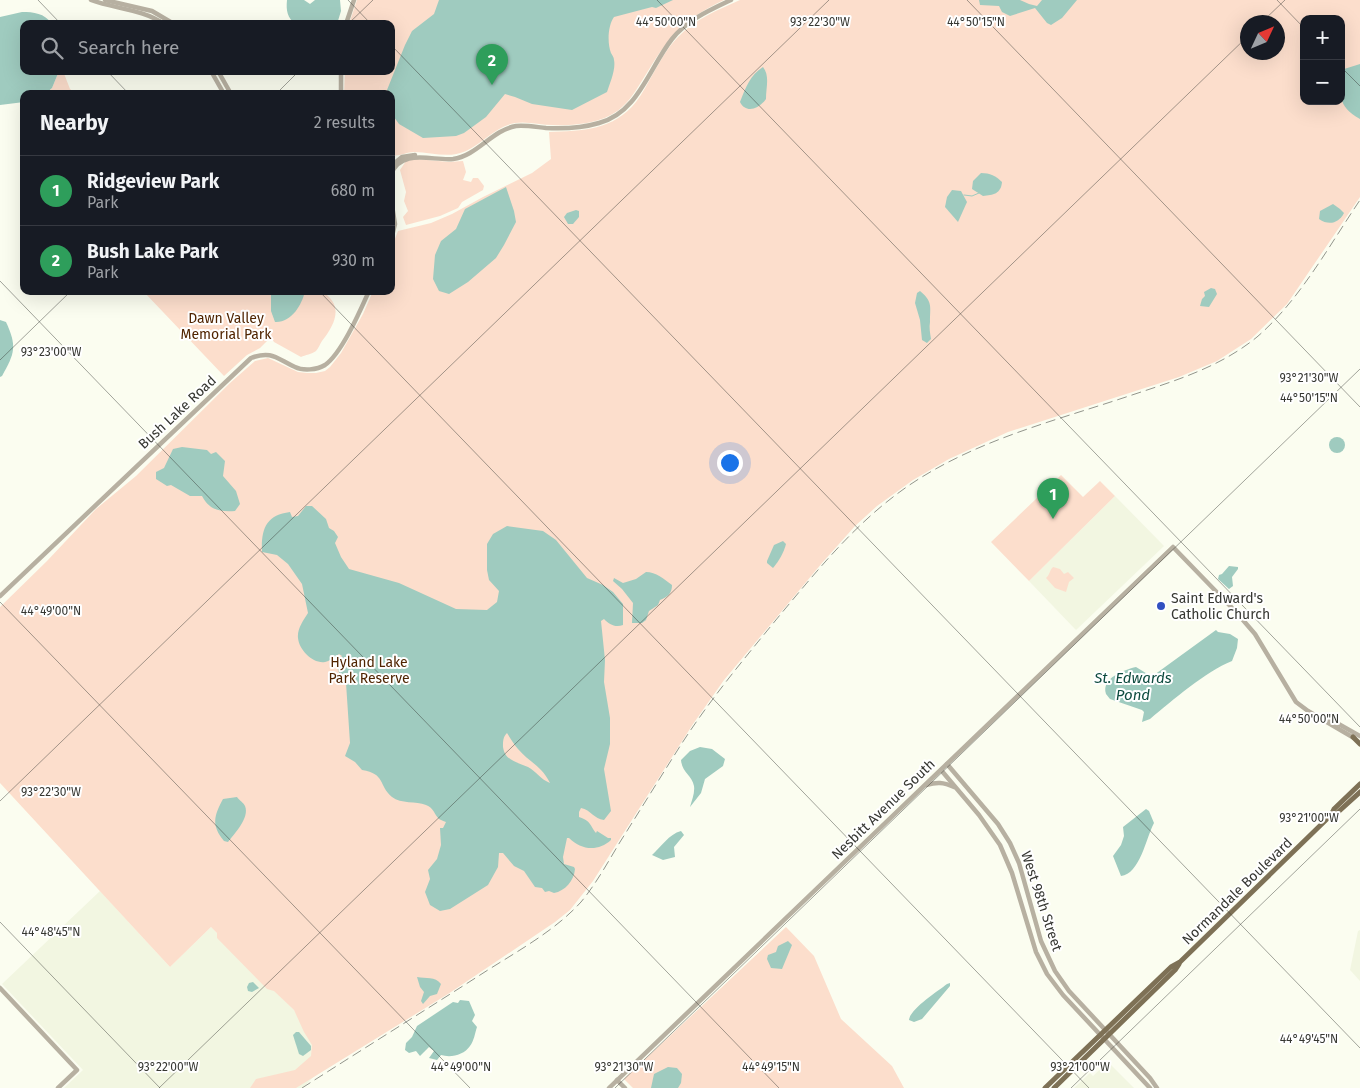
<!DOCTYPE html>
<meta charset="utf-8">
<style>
:root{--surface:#171b24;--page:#242831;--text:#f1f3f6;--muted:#9ea1a6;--line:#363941;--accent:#7c3aed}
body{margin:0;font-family:"Fira Sans",sans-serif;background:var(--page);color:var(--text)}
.controls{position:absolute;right:15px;top:15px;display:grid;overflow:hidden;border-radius:10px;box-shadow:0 5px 20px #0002}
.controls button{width:45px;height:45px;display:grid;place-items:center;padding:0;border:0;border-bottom:1px solid var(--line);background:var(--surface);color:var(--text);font:25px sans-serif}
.compass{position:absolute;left:1240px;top:15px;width:45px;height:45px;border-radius:50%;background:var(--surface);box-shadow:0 5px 20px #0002;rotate:46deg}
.you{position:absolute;left:729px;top:462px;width:18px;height:18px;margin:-12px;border:4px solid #fff;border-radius:50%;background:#1a73e8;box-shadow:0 0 0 8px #1a73e833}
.badge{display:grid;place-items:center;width:32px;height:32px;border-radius:50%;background:var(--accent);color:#fff;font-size:16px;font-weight:700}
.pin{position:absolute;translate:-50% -41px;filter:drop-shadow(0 1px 2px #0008)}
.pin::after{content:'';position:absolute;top:26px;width:18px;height:15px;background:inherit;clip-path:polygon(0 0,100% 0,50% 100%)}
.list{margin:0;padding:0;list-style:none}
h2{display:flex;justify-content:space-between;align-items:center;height:65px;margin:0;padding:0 20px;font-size:21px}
h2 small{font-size:16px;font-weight:400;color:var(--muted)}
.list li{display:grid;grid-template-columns:32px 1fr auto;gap:15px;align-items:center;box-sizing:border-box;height:70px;padding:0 20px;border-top:1px solid var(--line)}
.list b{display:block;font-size:19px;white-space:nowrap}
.list p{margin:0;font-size:16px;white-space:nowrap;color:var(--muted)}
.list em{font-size:16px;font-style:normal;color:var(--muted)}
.icon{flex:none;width:28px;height:28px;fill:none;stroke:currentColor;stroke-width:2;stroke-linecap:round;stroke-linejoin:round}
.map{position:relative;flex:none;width:1360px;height:1088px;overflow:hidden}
.search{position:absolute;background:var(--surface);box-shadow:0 5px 20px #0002;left:20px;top:20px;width:375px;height:55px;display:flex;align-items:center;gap:12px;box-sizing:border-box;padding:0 18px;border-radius:10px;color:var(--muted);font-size:19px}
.panel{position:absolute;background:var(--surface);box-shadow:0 5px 20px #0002;left:20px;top:90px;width:375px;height:205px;border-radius:10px}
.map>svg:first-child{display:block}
.built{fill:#f2f6e1}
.green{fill:#fcdecc;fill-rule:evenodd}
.water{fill:#9fcbbf;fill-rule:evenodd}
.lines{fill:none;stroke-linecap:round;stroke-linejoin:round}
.stream{stroke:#9fcbbf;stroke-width:1}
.minor{stroke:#b7b0a1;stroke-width:4.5}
.major{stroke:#7e7156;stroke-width:5}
.rail{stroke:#93958c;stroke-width:1;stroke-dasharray:10 5;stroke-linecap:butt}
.ticks{fill:none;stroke:#363732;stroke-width:1;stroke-opacity:0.45}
.poi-dot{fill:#3150c1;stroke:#fff;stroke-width:2}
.labels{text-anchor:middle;stroke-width:4;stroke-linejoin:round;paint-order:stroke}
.park-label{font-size:14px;fill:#502400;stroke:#fff}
.street-label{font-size:14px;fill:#363732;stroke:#fff}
.poi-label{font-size:14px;fill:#363732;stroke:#fff;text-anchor:start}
.water-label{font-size:15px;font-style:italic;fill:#0e4b3f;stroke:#fff}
.ticks-label{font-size:12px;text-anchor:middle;fill:#363732;stroke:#fff;stroke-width:4;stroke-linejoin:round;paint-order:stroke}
</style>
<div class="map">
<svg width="1360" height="1088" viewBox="0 0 1360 1088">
<rect width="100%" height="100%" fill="#fbfdf0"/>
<!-- built -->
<g class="built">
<path d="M1115,496L1164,546L1076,630L1029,581Z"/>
<path d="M100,891L170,967L211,927L294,1010L320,1054L316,1074L303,1088H64L83,1070L2,984Z"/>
<path d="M1360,930V981L1350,970L1358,931Z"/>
<path d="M1108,1062L1134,1088H1074L1090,1073L1093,1076Z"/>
</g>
<!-- green -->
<g class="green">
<path d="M357,0H724C684,19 671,34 648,71C640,83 633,98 621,108C604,123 576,126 553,125C540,125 527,121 515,123C496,126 483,143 466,151C448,159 432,152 414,152C406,152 400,157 391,155V94H344L345,71H391V24H349Z"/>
<path d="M740,0H1360V197L1287,304L1251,339L1217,361L1179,377L1008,432L949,459L913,480L877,506L855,526L822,563L724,680L693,724L593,881L570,910L555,922L448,994L296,1088H250L256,1079L295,1070L311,1056L312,1045L304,1032L294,1010L274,991L267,989L217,938V933L211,927L170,967L0,783V607L47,561L96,509L136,476L230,383L255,361L268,358L298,372L307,373H316L325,371L330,367L341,353L363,314L373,291H391V249L398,231L431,223L452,214L483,197L532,173L551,159L549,132C582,131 614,130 636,102C643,93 648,82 654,72C661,60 668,47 678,37C695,19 718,10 740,0ZM1304,19H1341V101H1304ZM1248,22H1278V52H1248Z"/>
<path d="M59,71H63L70,89L76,94H45L52,88Z"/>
<path d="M416,159L449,162L463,161L466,172L463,180L471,182L473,178H478L484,186L483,190L462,202L458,208L440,216L406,225L403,217L408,211L404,201L406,192L400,170L406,161Z"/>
<path d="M143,291H321C345,305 335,324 322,341C320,344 318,349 316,351C312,354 305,355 301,357L274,342L271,337L260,348L247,355L224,376Z"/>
<path d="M1061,475L1083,497L1100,481L1115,496L1029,581L991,542Z"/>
<path d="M1053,567L1060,569L1064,574L1068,572L1074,578L1069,582L1066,592L1055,588L1046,578C1050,575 1049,571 1053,567Z"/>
<path d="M786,927L814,956L841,1019L892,1066L904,1088H633L624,1079Z"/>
</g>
<!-- water -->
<g class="water">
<path d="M287,0H304L310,4L315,0H340L341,11L337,24H296C287,18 286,10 287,0Z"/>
<path d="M439,0H673L656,8L652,7L614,17C608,25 607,43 611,53C612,55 614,57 614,60C616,69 610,83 607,92L572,110L532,104L515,97L505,94L486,117L464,133L456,136L423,138L399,124L391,113V94H388L387,90L405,45L412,31L434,14Z"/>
<path d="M979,0H1020L1029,4L1037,6L1042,0H1077L1062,18L1051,25L1047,23L1035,8L1010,16L1002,12L999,6L980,5Z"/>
<path d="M22,12C34,12 44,13 52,24H24V71H59L52,88L45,94H24V102L0,105V17Z"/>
<path d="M1360,64V119C1336,105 1341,95 1341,70Z"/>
<path d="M763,67C770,76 766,87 766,99C759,109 746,114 740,102C746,87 750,75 763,67Z"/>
<path d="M981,173C990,173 996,176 1002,182C1001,194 993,195 983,196L972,189L973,181Z"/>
<path d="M506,187L514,211L516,222L504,245L496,258L468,282L449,294L439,291L433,279L435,255L441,241L456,229L465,209Z"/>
<path d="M952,190L961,191L967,202L958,222L945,207L947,197Z"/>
<path d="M1333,204L1340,209L1344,213C1339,223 1329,226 1319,219L1320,211Z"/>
<path d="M576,210L579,211V217L573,224H568L564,217L567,213Z"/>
<path d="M1211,288L1215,289L1217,294L1209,307L1200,306L1202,299L1205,296L1204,292Z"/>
<path d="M273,291H305C302,305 291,323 275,322L271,311V294Z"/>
<path d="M920,291C933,302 930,306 930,322C929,327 930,333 931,339L927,343L922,340L920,320L915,303L917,293Z"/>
<path d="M0,320L6,322C17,346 15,353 2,376L0,377Z"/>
<circle cx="1337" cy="445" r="8"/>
<path d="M182,447L207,450L211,454L216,452L225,461L223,476L236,491L240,504L235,511C220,512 209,510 202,496H190L171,485L167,486L156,479V472L164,468L173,449Z"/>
<path d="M306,506H312L326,519L329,528L334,531L338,537L335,543L341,557L349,569L399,583L456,609L487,610L497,602L499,591L489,580L487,570V544L493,534L507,526L543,531L556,540L587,578L603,585L613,592L623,604V625C615,628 609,624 604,619L601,621L605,660L604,682L610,718V744L604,769L611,811L604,820C594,819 591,810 581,808L579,812V817C591,821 589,824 596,833L597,831L608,838H611V840C598,852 581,850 569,838H567L563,857L564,864L574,867L575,869C574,881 565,891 554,893L549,891L545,892L542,888L535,887L524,871L514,866L503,853H499L498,867L488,885L450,909L440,911L430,905L425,892L430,879L428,870L437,859L441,845L440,828H443L446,822C443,821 441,820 439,819C434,814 434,808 426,805C416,801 401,804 392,797C378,785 386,774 362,770L355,762L345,756L350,743L346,683L341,677L336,665L342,656L339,654C335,657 330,661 325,662C313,664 299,650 298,638C297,629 303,621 308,613L302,584L288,564L277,555L262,552C261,529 266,515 290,512L292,517L298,516ZM507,733C510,738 514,744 518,749C530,763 541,765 550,783C540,779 536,771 528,767C517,762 505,761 503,747C503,741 503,737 507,733Z"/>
<path d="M783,541L786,544C784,552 779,561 773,568L767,563V561L774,545Z"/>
<path d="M1229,566L1238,567V569L1232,577L1233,586L1229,589L1218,579L1219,575L1222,574Z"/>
<path d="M646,572C656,572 664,579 672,585C672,593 668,597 660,600L658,605L649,611L646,620L642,623H632L633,603L622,589L613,581L614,578L623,583L636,579Z"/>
<path d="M1216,630L1218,632L1230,634L1238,639L1237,648L1232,661C1205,672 1173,700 1150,719L1142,722L1144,712L1142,710L1110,699L1106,694C1101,678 1124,670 1136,667L1149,675H1154Z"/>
<path d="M700,747L712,749L725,759L723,766L705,779L701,793L690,807C692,800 695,793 694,786C692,775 682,773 681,760L690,751Z"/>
<path d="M237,797C239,800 244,803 245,806C250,818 234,834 228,842L224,841C211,825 214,816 223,799Z"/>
<path d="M1146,809L1149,811L1154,823C1146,838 1140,874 1121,876L1113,856L1121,845L1124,836L1123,827Z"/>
<path d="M681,831L684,835L674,847L675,857L663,860L652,855C661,847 669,834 681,831Z"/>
<path d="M788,941L792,945L782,969L771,968L767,959L768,955L776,952L778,946Z"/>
<path d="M417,977C426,979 435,976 441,984L437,994L430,996L423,1004L421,1001L424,992L420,987Z"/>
<path d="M253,982L259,988L252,992L248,991L247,987L249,983Z"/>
<path d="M950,983V986L922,1019L914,1022L909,1020C910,1009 938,991 947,984Z"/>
<path d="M460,1000L469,1001L475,1015L472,1021L477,1027C475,1033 474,1041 470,1046C464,1055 451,1058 441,1055L437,1060L429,1058L434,1051L429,1047L420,1056L416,1051L409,1053L405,1050L406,1043L412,1037L417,1026L453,1002L458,1003Z"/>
<path d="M296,1032H299L311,1046V1050L303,1056L299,1054L293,1035Z"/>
<path d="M668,1067L677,1068L682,1074L681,1083L678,1088H651L654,1074Z"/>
</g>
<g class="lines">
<!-- stream -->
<path class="stream" d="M964,195L972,196L979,193"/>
<!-- minor -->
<g class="minor">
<path d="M91,0C115,9 143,9 164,24"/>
<path d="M105,0L152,11L174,24"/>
<path d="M346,24L354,0"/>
<path d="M211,71L224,94"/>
<path d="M218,71L231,94"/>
<path d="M341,94V71"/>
<path d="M391,166L402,157L415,155"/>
<path d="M391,174C402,148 432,161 453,159C477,156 492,130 516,126C526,125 536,127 546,128C564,129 582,128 599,123C638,113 649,68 672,39C687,20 710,10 731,0"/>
<path d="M391,199L395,224L391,240"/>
<path d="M391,217L393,225"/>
<path d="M0,596L251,358C272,350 277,359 295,367C303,371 317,370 325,365C342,353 360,311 369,291"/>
<path d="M1323,719L1328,718L1360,736"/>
<path d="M947,764L998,824L1010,843L1019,863L1041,941L1055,971L1069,991L1150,1078L1157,1088"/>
<path d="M941,770L979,815L1000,845L1012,873L1036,952L1047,974L1063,995L1150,1088"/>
<path d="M926,785C937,782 943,782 954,787"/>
<path d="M0,988L77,1070L58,1088"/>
<path d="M617,1080L625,1088"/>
<path d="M609,1088L1173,547L1236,612L1255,634L1296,702L1308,711L1354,738"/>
</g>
<!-- major -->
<g class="major">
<path d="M1353,737L1360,744"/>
<path d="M1332,815L1337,813L1360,792"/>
<path d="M1045,1088L1171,967L1180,962L1331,815L1334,809L1360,784"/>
<path d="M1054,1088L1175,970L1179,964"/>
</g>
<!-- rail -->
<path class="rail" d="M302,1088C360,1051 419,1014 477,977C512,954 553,933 581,902C596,884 608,862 620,842C639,812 658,781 677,751C707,703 744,659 780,615C820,567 859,519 911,484C977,440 1054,421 1129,396C1174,381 1219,368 1257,337C1299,301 1329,246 1360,200"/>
</g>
<!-- ticks -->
<path class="ticks" d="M38,0L61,24M348,0L371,24M657,0L1360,727M967,0L1360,407M1277,0L1304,28M1262,22L1285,0M348,24L373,0M391,45L1360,1048M1341,67L1360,86M107,71L129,94M276,94L299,71M0,281L779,1088M319,291L1089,1088M0,360L71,291M0,602L470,1088M0,801L829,0M0,922L160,1088M159,1088L1248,36M615,1088L1360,369M1071,1088L1360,809"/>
<!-- markers -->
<circle class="poi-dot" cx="1161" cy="606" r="5"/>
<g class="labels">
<!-- park labels -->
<g class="park-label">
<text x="226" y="323">Dawn Valley<tspan x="226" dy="16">Memorial Park</tspan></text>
<text x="369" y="667">Hyland Lake<tspan x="369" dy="16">Park Reserve</tspan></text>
</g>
<!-- street labels -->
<g class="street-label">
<text transform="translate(177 412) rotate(-43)" y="5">Bush Lake Road</text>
<text transform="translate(883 809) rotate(-44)" y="5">Nesbitt Avenue South</text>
<text transform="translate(1237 891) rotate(-44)" y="5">Normandale Boulevard</text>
<text transform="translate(1042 901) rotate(72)" y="5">West 98th Street</text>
</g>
<!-- poi labels -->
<g class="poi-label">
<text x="1171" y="603">Saint Edward's<tspan x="1171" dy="16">Catholic Church</tspan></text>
</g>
<!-- water labels -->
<g class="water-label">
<text x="1133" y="683">St. Edwards<tspan x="1133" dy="17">Pond</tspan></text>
</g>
</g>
<g class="ticks-label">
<text x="820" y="26">93°22'30"W</text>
<text x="666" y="26">44°50'00"N</text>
<text x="976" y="26">44°50'15"N</text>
<text x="51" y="356">93°23'00"W</text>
<text x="1309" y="382">93°21'30"W</text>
<text x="1309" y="402">44°50'15"N</text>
<text x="51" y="615">44°49'00"N</text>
<text x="1309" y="723">44°50'00"N</text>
<text x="51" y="796">93°22'30"W</text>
<text x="1309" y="822">93°21'00"W</text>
<text x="51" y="936">44°48'45"N</text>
<text x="1309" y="1043">44°49'45"N</text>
<text x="461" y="1071">44°49'00"N</text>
<text x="771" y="1071">44°49'15"N</text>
<text x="168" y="1071">93°22'00"W</text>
<text x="624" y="1071">93°21'30"W</text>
<text x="1080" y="1071">93°21'00"W</text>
</g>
</svg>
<div class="controls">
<button>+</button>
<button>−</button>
</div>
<svg class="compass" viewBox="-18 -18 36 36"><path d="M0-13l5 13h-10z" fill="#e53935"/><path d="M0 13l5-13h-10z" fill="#9ea1a6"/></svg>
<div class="you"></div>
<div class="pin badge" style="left:1053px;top:519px;background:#2e9e5b">1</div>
<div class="pin badge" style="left:492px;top:85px;background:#2e9e5b">2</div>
<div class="search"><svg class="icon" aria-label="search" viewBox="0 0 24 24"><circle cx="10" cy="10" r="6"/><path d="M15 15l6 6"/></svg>Search here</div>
<section class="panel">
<h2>Nearby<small>2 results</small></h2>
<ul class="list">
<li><span class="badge" style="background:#2e9e5b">1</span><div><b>Ridgeview Park</b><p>Park</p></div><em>680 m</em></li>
<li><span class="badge" style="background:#2e9e5b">2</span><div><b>Bush Lake Park</b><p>Park</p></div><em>930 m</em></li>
</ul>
</section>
</div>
